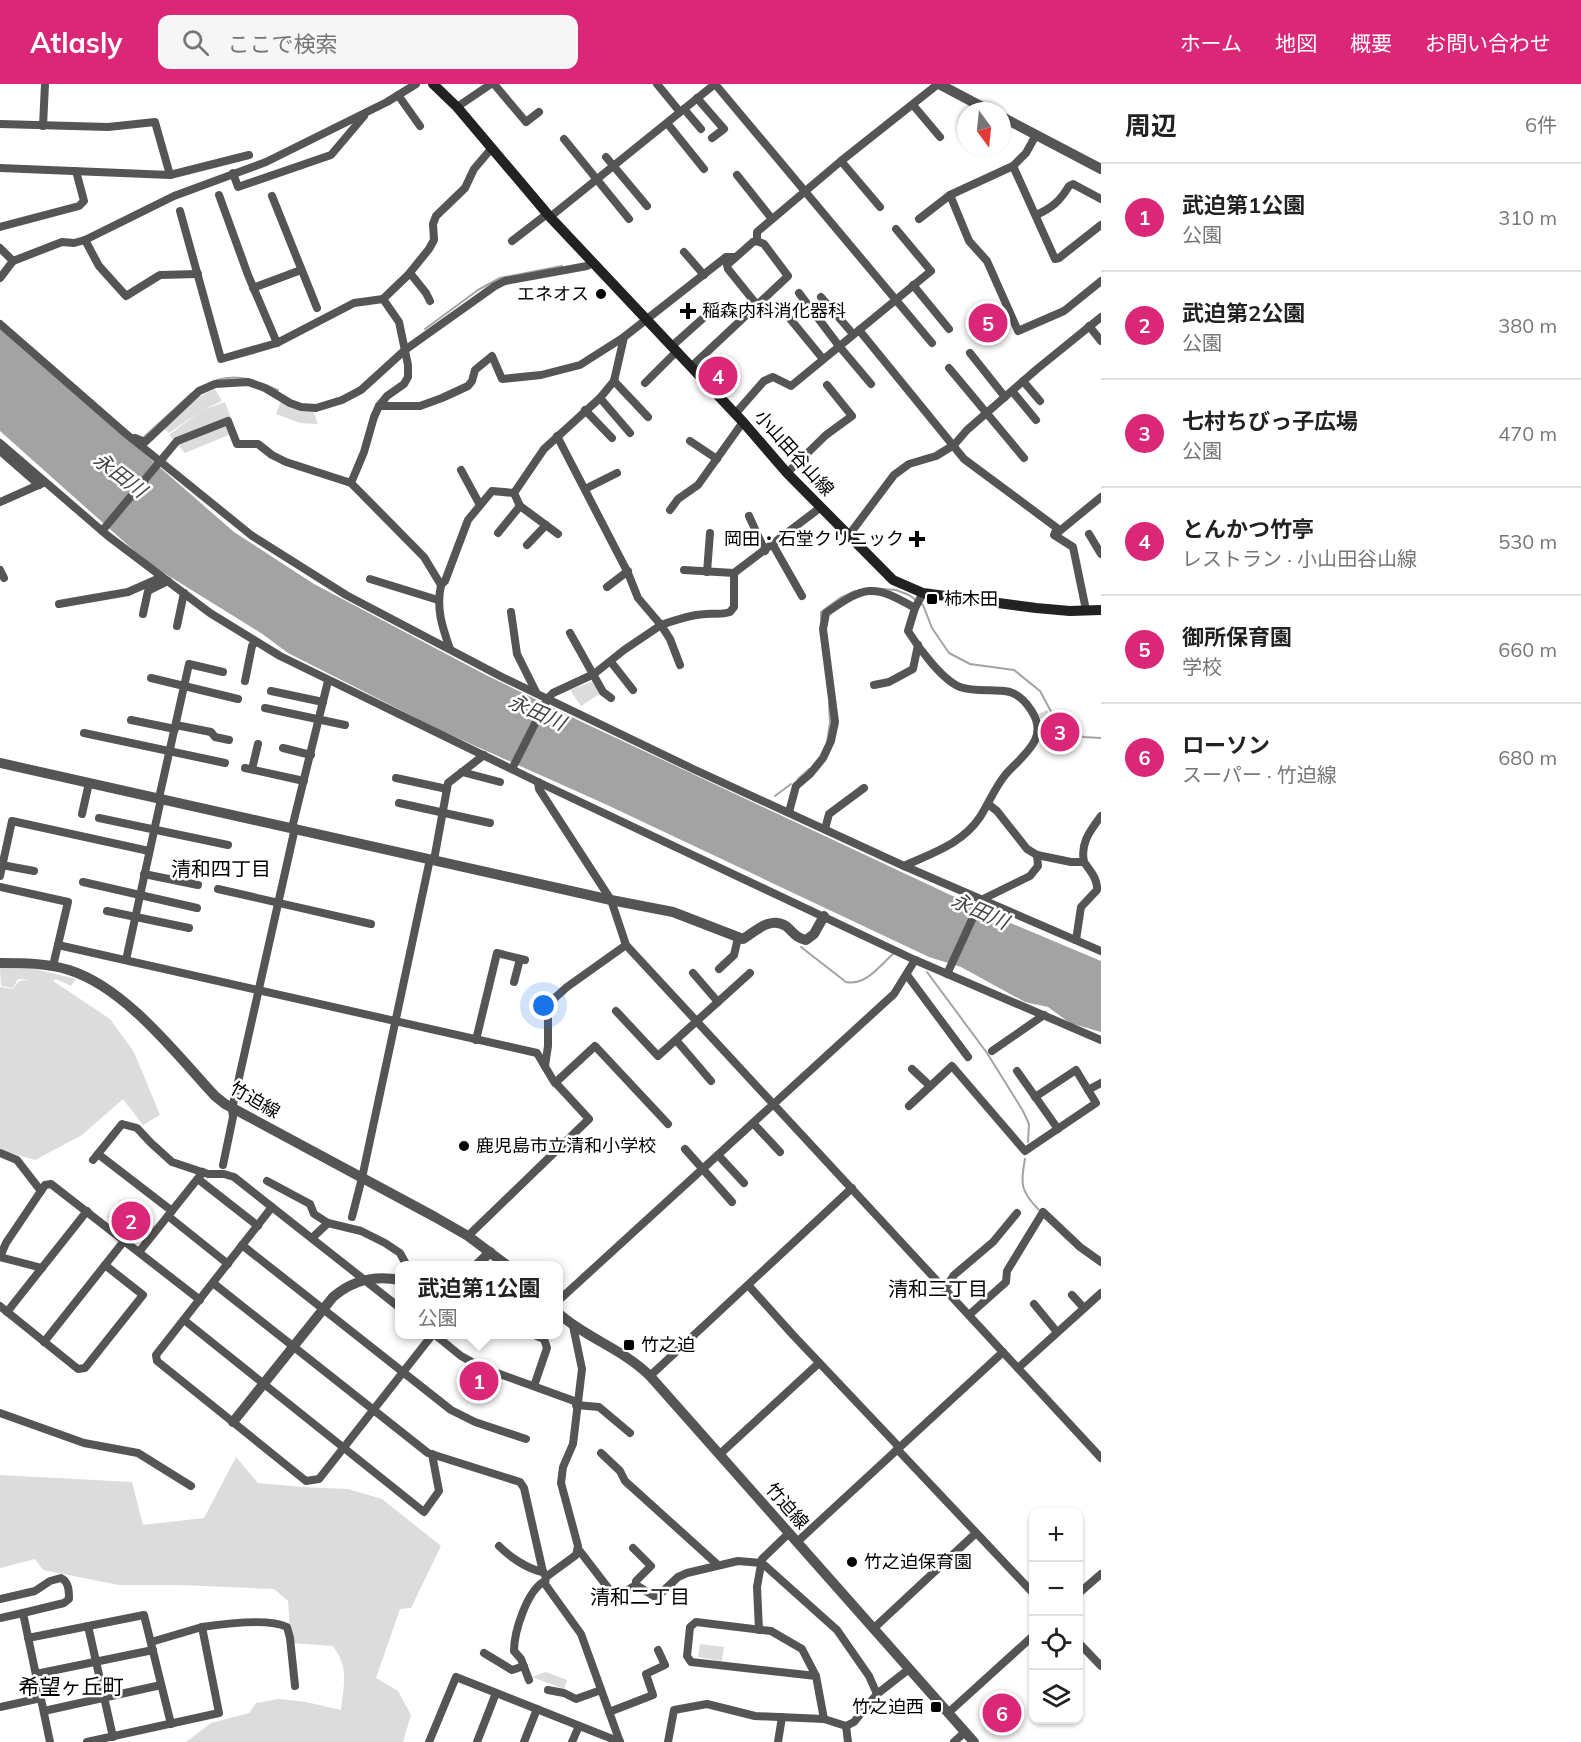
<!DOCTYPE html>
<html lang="ja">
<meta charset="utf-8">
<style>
:root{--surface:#fff;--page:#f6f6f6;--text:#222;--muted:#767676;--line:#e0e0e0;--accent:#db2777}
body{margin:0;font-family:Mulish,"Noto Sans JP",sans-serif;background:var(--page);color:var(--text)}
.controls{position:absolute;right:18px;bottom:18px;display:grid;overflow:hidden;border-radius:12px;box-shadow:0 2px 4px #0004}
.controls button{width:54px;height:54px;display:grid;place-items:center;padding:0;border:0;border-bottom:2px solid var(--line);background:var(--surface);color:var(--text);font:30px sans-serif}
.compass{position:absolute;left:957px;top:18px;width:54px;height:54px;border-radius:50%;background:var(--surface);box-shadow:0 2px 4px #0004;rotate:165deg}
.you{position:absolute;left:544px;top:922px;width:21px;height:21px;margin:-15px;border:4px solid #fff;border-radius:50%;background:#1a73e8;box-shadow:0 0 0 9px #1a73e833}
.badge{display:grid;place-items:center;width:39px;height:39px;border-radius:50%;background:var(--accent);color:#fff;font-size:20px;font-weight:700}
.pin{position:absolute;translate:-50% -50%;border:3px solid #fff;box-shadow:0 2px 6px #0006}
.popup{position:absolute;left:395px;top:1177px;width:168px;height:78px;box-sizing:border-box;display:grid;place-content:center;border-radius:12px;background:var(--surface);filter:drop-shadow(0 2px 4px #0005);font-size:20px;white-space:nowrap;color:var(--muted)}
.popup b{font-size:22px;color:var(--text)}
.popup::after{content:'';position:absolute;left:50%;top:100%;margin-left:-12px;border:12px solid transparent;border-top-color:var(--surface)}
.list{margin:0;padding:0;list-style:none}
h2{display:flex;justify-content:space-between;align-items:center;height:78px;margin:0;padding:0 24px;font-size:26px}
h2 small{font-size:20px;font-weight:400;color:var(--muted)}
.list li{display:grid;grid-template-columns:39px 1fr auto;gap:18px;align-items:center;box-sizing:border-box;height:108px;padding:0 24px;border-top:2px solid var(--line)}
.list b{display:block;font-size:22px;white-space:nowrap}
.list p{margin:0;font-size:20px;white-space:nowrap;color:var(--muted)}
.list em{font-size:20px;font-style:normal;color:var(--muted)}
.icon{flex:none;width:33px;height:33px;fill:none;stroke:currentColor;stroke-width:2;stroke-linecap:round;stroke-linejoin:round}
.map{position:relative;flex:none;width:1101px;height:1658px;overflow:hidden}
header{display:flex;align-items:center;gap:36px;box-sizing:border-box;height:84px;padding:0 30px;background:var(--accent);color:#fff}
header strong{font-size:28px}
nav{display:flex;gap:33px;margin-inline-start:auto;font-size:21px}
.search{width:420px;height:54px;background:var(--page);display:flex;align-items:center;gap:15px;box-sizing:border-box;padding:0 21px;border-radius:12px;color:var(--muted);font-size:22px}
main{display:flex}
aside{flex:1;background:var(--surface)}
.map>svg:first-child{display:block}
.green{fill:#dcdcdc}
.water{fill:#a3a3a3}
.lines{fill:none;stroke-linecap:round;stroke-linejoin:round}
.stream{stroke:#a3a3a3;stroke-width:2}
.minor{stroke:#555;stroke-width:8}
.tertiary{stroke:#555;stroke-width:10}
.secondary{stroke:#222;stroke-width:10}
.poi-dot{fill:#000;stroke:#fff;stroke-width:2}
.labels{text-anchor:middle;stroke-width:5;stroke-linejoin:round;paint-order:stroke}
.poi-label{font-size:18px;fill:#000;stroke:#fff;text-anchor:start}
.street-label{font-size:18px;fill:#000;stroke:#fff}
.water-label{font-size:20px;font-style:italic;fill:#444;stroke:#fff}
.neighbourhood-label{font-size:20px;fill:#000;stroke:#fff}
.quarter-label{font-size:21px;fill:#000;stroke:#fff}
</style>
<header>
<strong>Atlasly</strong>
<div class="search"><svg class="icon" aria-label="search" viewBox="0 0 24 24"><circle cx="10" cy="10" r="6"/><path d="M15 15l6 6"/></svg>ここで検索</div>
<nav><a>ホーム</a><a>地図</a><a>概要</a><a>お問い合わせ</a></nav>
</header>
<main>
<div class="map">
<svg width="1101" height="1658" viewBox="0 0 1101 1658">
<rect width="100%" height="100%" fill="#fff"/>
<!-- green -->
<g class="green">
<path d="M215,305L222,317L202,326L225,318L236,348L185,369L169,351L201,327L169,349L164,344L200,312Z"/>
<path d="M281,317L300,327L313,326L318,340L300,339L276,330Z"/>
<path d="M596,596L601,609L581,622L570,606Z"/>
<path d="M1047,626L1052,634L1075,654L1073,662C1057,653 1047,645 1038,630Z"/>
<path d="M0,884L35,885L76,895L71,902L56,895L53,897L110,935L134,968L160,1031L143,1041L123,1015L82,1051L35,1076L0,1066V903L13,905L19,897L30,896L18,895L13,904L1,902Z"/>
<path d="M120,1116L155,1142L142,1159L107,1133Z"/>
<path d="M473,1284L493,1294L487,1313L465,1301Z"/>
<path d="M236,1373L258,1399L303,1403L348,1405L382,1415L441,1462L411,1524L400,1525L376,1594L398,1607L411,1631L403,1658H186L211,1639L249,1629L256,1619L279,1615L306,1618L341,1626C344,1599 349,1584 333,1562L291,1559L288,1517L274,1505L180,1501H119L43,1486L35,1475L0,1484V1391L132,1398L143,1441L204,1434Z"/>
<path d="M700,1560L724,1563L722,1577L698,1573Z"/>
<path d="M546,1588L567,1596L564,1605L532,1593Z"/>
</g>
<!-- water -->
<path class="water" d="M0,244L234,448L314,500L486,591L580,637L1008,838L1101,877V948L1070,939L1048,923L1025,918L961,883L929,873L605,720L442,647L288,569L261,549L148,479L0,347Z"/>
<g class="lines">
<!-- stream -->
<g class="stream">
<path d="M425,245L478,206L500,194L562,182"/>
<path d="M217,296C239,289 257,297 278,306"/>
<path d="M144,353L191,310"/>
<path d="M870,504L896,506L909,511L923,521L932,544L949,569L970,580L1014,586L1040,607L1054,633L1070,646L1083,653L1101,654"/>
<path d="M821,536V528L840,514L855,507"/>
<path d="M827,658L830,639L829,619"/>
<path d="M798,695L809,685"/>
<path d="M775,712L791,700"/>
<path d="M801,863L846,898C866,902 879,882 893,870"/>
<path d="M927,888L987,969L1023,1027L1029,1040L1028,1058"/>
<path d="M1025,1075C1020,1100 1021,1108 1039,1126"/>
</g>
<!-- minor -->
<g class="minor">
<path d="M494,0L526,38L539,28"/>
<path d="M657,0L680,28"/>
<path d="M715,0L932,259"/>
<path d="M398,11L420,42"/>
<path d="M697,14L724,45L712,54"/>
<path d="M913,21L940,53"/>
<path d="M457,23L491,0"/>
<path d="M684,25L701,45"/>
<path d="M667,39L704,85"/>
<path d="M0,40L108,43L155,38L170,91L249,71"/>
<path d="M43,42L45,0"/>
<path d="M564,55L629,135"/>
<path d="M606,73L647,122"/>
<path d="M841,77L880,123"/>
<path d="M1013,82L1055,175L1059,174L1101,141"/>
<path d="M0,84L170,91"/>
<path d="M233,89L238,103L331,71L364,32"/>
<path d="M737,91L772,135"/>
<path d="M219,111L248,191L277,259"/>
<path d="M950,111L969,157L987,177L1018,247L1064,227L1101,197"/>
<path d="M272,112L317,224"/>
<path d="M180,127L221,275L277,259L354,219L383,215L408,191L429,165L434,156L433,140L436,132L465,104L474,85L491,65"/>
<path d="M1036,131C1052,124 1060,117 1069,102L1073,100L1101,115"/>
<path d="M550,133L715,0"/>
<path d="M919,135L950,111L1013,82L1026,69L1036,51"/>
<path d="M0,143L79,122L84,117L76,87"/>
<path d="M85,156L99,182L126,212L160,191L198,190"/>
<path d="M512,157L547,130"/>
<path d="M757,157V148L841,77L938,0"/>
<path d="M0,164L13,177L0,194"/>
<path d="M684,168L704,191"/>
<path d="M13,177L62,158L74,159L85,156L174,112L266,78L387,18L416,0"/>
<path d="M410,189L426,209L430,217"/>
<path d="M913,201L949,245"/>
<path d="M253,204L301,186"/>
<path d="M799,209L839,262L871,300"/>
<path d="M821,213L853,250"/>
<path d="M791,236L823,275"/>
<path d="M0,240L125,349L251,451L346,511L502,593L691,684L904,782L1101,867"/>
<path d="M1089,242L1101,257"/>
<path d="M859,246L964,375L1057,444L1054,451L1073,463L1086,526"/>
<path d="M672,262L710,228"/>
<path d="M970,269L1005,313"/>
<path d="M691,283L788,192L764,160L757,157L753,158L727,181L728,185L757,221"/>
<path d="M949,284L1024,374"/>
<path d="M614,297L648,333"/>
<path d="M1023,297L1040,317"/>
<path d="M645,299L677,267"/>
<path d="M1012,307L1036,336"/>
<path d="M600,314L630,349"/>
<path d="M379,322H420L442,314L468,302L472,297L475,286L492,272L502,295L541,291L580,281L624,253"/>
<path d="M585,326L612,354"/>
<path d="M735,330L764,297L773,293L791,302L931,187L896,145"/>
<path d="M135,354L145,358L199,307L215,300L248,298L265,304L290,319L301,323L316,324L342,316L361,306L405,266L495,202L505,197L587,182L592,179"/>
<path d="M690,357L717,375"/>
<path d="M0,359L108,452L210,529L280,572L538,698L915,876L1101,956"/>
<path d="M0,367L39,401"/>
<path d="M461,386L480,421"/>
<path d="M787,389L826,351L852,332L827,301"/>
<path d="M351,399L364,368L374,333L379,322L387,312L404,300L408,293V281L399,238L383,215"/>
<path d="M585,405L617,389"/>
<path d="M514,409L520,422L558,450"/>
<path d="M0,418L43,399"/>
<path d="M670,426L678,415L698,401L743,338"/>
<path d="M749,432L765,467"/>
<path d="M102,447L177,357L228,337L237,360H258L272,371L286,378L351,399L424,473L441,501C436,525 442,542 450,565"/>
<path d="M498,449L520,422"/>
<path d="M1056,450L1101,413"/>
<path d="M1089,450L1101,470"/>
<path d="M849,451L894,391L909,380L936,372L954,361L967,346L1037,285L1101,233"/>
<path d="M527,461L546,441"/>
<path d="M773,461L802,512"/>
<path d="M0,486L4,494"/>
<path d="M684,486L734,489"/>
<path d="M707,488L710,449"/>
<path d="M370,495L438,516"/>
<path d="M441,501L445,497L468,436L492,407L514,409L544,365L600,314L614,297L624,253L726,173H735"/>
<path d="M607,503L628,487"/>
<path d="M59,520L128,508L162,493"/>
<path d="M511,528L517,570L536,608"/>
<path d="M143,530L148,507L168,497"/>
<path d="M177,542L184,509"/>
<path d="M570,549L603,608L611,614"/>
<path d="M611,578L633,606"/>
<path d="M680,581L670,555L661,541C675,536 690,531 705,530C714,529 721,531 730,528L734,523V489L821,423"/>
<path d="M151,594L238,615"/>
<path d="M245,597L252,562L255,558"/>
<path d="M874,601L889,598L913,585L918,561"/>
<path d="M271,607L323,618"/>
<path d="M265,624L345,641"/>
<path d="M131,636L175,645"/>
<path d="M176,641L211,648L215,653L229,656"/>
<path d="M84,649L225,679"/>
<path d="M283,664L311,671"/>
<path d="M245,684L304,697"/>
<path d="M252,685L258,660"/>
<path d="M512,685L548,614L553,609L594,590L624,566L661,541L638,514L628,489L557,352"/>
<path d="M462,688L500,698"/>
<path d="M396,694L447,705"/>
<path d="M538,698L539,705L611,816L626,861L1101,1374"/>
<path d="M159,714L189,580L223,588"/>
<path d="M399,719L490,739"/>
<path d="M988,720L997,727L1027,765L1037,771L1071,778H1084C1090,787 1098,795 1097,806L1081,823L1076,856"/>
<path d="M789,728L796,702L810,690L823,674L831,657L835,638L823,545L826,529C865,502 872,499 915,524"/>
<path d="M82,730L89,699"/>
<path d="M99,734L228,761"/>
<path d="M292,744L328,597"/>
<path d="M825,745L829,730L864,704"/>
<path d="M434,776L448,699L484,671"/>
<path d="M1084,778C1080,759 1090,747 1101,732"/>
<path d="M2,781L34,787"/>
<path d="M904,782C932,769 962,760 980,733C989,719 995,703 1006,690C1024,670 1050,654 1031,626C1026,618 1019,611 1010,608C994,604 977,609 960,603C942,596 918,563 908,547L915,524L923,509"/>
<path d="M144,790L198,801"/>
<path d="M0,792L12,737L149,767"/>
<path d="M83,798L197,824"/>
<path d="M0,803L68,818L53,882"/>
<path d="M218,805L371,840"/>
<path d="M107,827L189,844"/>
<path d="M58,861L537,969L553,996L589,1035L468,1152"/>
<path d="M126,876L161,715"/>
<path d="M719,885L734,871L738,854"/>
<path d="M693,889L718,918"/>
<path d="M947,890L981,816L1030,792L1038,782L1037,771"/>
<path d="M907,891L968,973"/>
<path d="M514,898L520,875"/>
<path d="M616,927L658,972L750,889"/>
<path d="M476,956L497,869L525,876"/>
<path d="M676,956L711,997"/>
<path d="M992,967L1044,931"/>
<path d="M545,982L548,962V920L567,903L626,861"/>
<path d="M912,985L930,1002"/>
<path d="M1017,987L1058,1045"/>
<path d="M555,999L595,962L668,1040"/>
<path d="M1088,1006L1101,999"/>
<path d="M909,1022L952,982L1025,1067L1096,1019L1076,986L1035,1013"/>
<path d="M753,1039L780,1068"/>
<path d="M685,1065L732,1118"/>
<path d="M0,1069L17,1076L41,1107"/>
<path d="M98,1070L172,1127"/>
<path d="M718,1071L744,1099"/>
<path d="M93,1076L122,1040L137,1044L151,1059L172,1078L208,1090H224L234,1093L400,1224"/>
<path d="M223,1081L233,1033L232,1025L295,744"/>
<path d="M198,1095L258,1142"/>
<path d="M267,1097L310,1120L314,1130L328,1139L361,1147L385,1159L400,1169L407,1182"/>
<path d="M272,1123L156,1271L157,1277L306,1397L319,1395L433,1250"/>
<path d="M168,1132L228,1180"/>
<path d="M352,1133L362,1094L430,775"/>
<path d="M312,1154L328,1139"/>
<path d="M242,1161L451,1326L475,1338L526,1355"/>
<path d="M139,1168L203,1088"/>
<path d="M0,1173L6,1159L45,1101L51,1100L200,1216"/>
<path d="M0,1173L42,1184"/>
<path d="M213,1199L428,1369L520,1398L524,1404L543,1488L546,1493"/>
<path d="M748,1201L793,1251L899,1363"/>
<path d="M945,1205L954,1191L993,1158L1017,1129"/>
<path d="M1072,1211L1084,1224"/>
<path d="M558,1217L894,910L915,876"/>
<path d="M1034,1220L1057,1248"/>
<path d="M0,1222L78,1285L85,1284L143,1211L105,1181"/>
<path d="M7,1228L87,1127"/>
<path d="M969,1231L1006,1198L1007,1187L1043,1128L1080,1163L1101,1178"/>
<path d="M184,1236L424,1428L439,1407L432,1370"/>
<path d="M573,1242L582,1285L573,1360L563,1383L561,1399L578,1462L576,1471L546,1493L545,1500L581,1550L620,1658"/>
<path d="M434,1250L461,1272L483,1284L577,1318"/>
<path d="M532,1250L544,1255L547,1264L534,1302"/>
<path d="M44,1258L124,1157"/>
<path d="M1018,1284L1101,1209"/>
<path d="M650,1292L852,1104"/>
<path d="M576,1321L599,1323L630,1349"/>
<path d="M0,1329L84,1359L138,1369L191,1402"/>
<path d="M897,1365L1034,1510"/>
<path d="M601,1369L620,1387L625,1397L718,1481"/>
<path d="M720,1370L819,1279"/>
<path d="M797,1458L1003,1268"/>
<path d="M499,1462C510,1473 527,1485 543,1488"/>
<path d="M633,1464L651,1482L636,1497V1501"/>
<path d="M579,1466L612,1509C621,1513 628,1505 636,1501L654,1512L659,1511L678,1493L687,1489L738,1477L762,1479L837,1546L869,1592L877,1610"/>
<path d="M1078,1510L1101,1490"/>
<path d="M0,1515L35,1507L50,1497L61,1494C69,1498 69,1507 69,1515L64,1519L23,1529L50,1658"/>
<path d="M0,1534L23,1529"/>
<path d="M88,1542L113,1653"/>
<path d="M873,1545L976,1449"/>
<path d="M759,1546L757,1503L762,1475L789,1449"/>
<path d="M28,1554L144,1531L171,1640"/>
<path d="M151,1558L202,1543"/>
<path d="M1078,1558L1101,1582"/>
<path d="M484,1569L512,1586L524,1582"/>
<path d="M36,1590L153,1566"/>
<path d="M816,1592L691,1578L687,1572L690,1543L696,1538L771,1547L802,1565L816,1592L824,1635"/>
<path d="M529,1596L521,1575L514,1567C514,1548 527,1506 545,1497"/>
<path d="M548,1606L564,1609L576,1615L601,1606"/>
<path d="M0,1623L41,1614"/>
<path d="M44,1627L161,1601"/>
<path d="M609,1628L653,1611L646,1590L665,1581L658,1566"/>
<path d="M948,1629L1034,1551"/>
<path d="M846,1642L848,1658"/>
<path d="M87,1658L219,1629L202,1543C222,1540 269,1534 287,1543L290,1554L295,1602"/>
<path d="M429,1658L456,1593L620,1658"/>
<path d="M477,1658L496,1609"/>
<path d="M524,1658L537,1625"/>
<path d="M572,1658L579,1642"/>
<path d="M668,1658L674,1626L707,1620L755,1632L824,1635L846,1642L854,1638L877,1610L909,1585"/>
<path d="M778,1658L782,1633"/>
<path d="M954,1658L965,1648"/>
</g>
<!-- tertiary -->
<g class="tertiary">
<path d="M939,0L990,27"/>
<path d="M1002,33L1101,85"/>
<path d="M0,679L611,816L673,828L743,855C756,847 770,832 786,842C793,848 796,854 806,856L814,850L824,832"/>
<path d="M0,879C23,879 47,879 69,886C126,904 176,970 215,1012L225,1020L435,1133L468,1152L508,1182"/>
<path d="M476,1182L490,1168"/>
<path d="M558,1229C586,1254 623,1265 650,1292L974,1658"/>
<path d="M233,1338L333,1213C353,1196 374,1191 400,1196"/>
</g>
<!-- secondary -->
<path class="secondary" d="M433,0L457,23L550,133L743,338L787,389L893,496L923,509L1036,524L1070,527L1101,526"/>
</g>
<!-- markers -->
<g class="poi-dot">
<circle cx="601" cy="210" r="6"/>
<path d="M685 218h6v6h6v6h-6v6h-6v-6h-6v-6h6z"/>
<path d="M914 446h6v6h6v6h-6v6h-6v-6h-6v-6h6z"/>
<rect x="926" y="509" width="12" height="12" rx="3"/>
<circle cx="464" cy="1062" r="6"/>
<rect x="623" y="1255" width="12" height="12" rx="3"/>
<circle cx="852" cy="1478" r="6"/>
<rect x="930" y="1617" width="12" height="12" rx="3"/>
</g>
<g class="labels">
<!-- poi labels -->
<g class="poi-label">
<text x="589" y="216" text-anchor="end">エネオス</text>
<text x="702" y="233">稲森内科消化器科</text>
<text x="904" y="461" text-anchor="end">岡田・石堂クリニック</text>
<text x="944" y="521">柿木田</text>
<text x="476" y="1068">鹿児島市立清和小学校</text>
<text x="641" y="1267">竹之迫</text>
<text x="864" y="1484">竹之迫保育園</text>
<text x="924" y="1629" text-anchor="end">竹之迫西</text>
</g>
<!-- street labels -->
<g class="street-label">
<text transform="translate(794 369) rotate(48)" y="6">小山田谷山線</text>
<text transform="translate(255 1016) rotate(30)" y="6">竹迫線</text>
<text transform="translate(787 1422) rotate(49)" y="6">竹迫線</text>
</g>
<!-- water labels -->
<g class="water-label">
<text transform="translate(120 391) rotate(37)" y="7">永田川</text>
<text transform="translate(537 628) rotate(24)" y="7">永田川</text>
<text transform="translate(980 827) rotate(24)" y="7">永田川</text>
</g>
<!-- neighbourhood labels -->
<g class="neighbourhood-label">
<text x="221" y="792">清和四丁目</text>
<text x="938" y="1212">清和三丁目</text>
<text x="640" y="1520">清和二丁目</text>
</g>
<!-- quarter labels -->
<g class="quarter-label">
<text x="71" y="1610">希望ヶ丘町</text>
</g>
</g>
</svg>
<div class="controls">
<button>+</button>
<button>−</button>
<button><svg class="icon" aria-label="locate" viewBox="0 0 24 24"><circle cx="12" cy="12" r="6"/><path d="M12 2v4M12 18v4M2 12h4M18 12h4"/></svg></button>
<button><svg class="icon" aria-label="layers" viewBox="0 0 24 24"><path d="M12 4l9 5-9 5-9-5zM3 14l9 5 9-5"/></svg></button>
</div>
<svg class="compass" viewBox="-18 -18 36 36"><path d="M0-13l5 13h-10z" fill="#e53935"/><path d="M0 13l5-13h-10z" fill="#767676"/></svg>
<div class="you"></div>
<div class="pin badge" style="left:479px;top:1297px">1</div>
<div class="popup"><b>武迫第1公園</b>公園</div>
<div class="pin badge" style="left:131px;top:1137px">2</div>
<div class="pin badge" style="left:1060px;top:648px">3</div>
<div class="pin badge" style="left:718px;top:292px">4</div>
<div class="pin badge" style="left:988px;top:239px">5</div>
<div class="pin badge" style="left:1002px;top:1629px">6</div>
</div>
<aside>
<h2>周辺<small>6件</small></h2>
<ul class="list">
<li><span class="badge">1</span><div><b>武迫第1公園</b><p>公園</p></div><em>310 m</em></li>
<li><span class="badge">2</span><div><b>武迫第2公園</b><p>公園</p></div><em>380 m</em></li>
<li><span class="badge">3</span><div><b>七村ちびっ子広場</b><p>公園</p></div><em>470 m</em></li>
<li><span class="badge">4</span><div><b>とんかつ竹亭</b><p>レストラン · 小山田谷山線</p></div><em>530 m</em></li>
<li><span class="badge">5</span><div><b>御所保育園</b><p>学校</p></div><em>660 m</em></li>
<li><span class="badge">6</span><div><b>ローソン</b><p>スーパー · 竹迫線</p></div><em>680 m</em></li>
</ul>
</aside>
</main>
